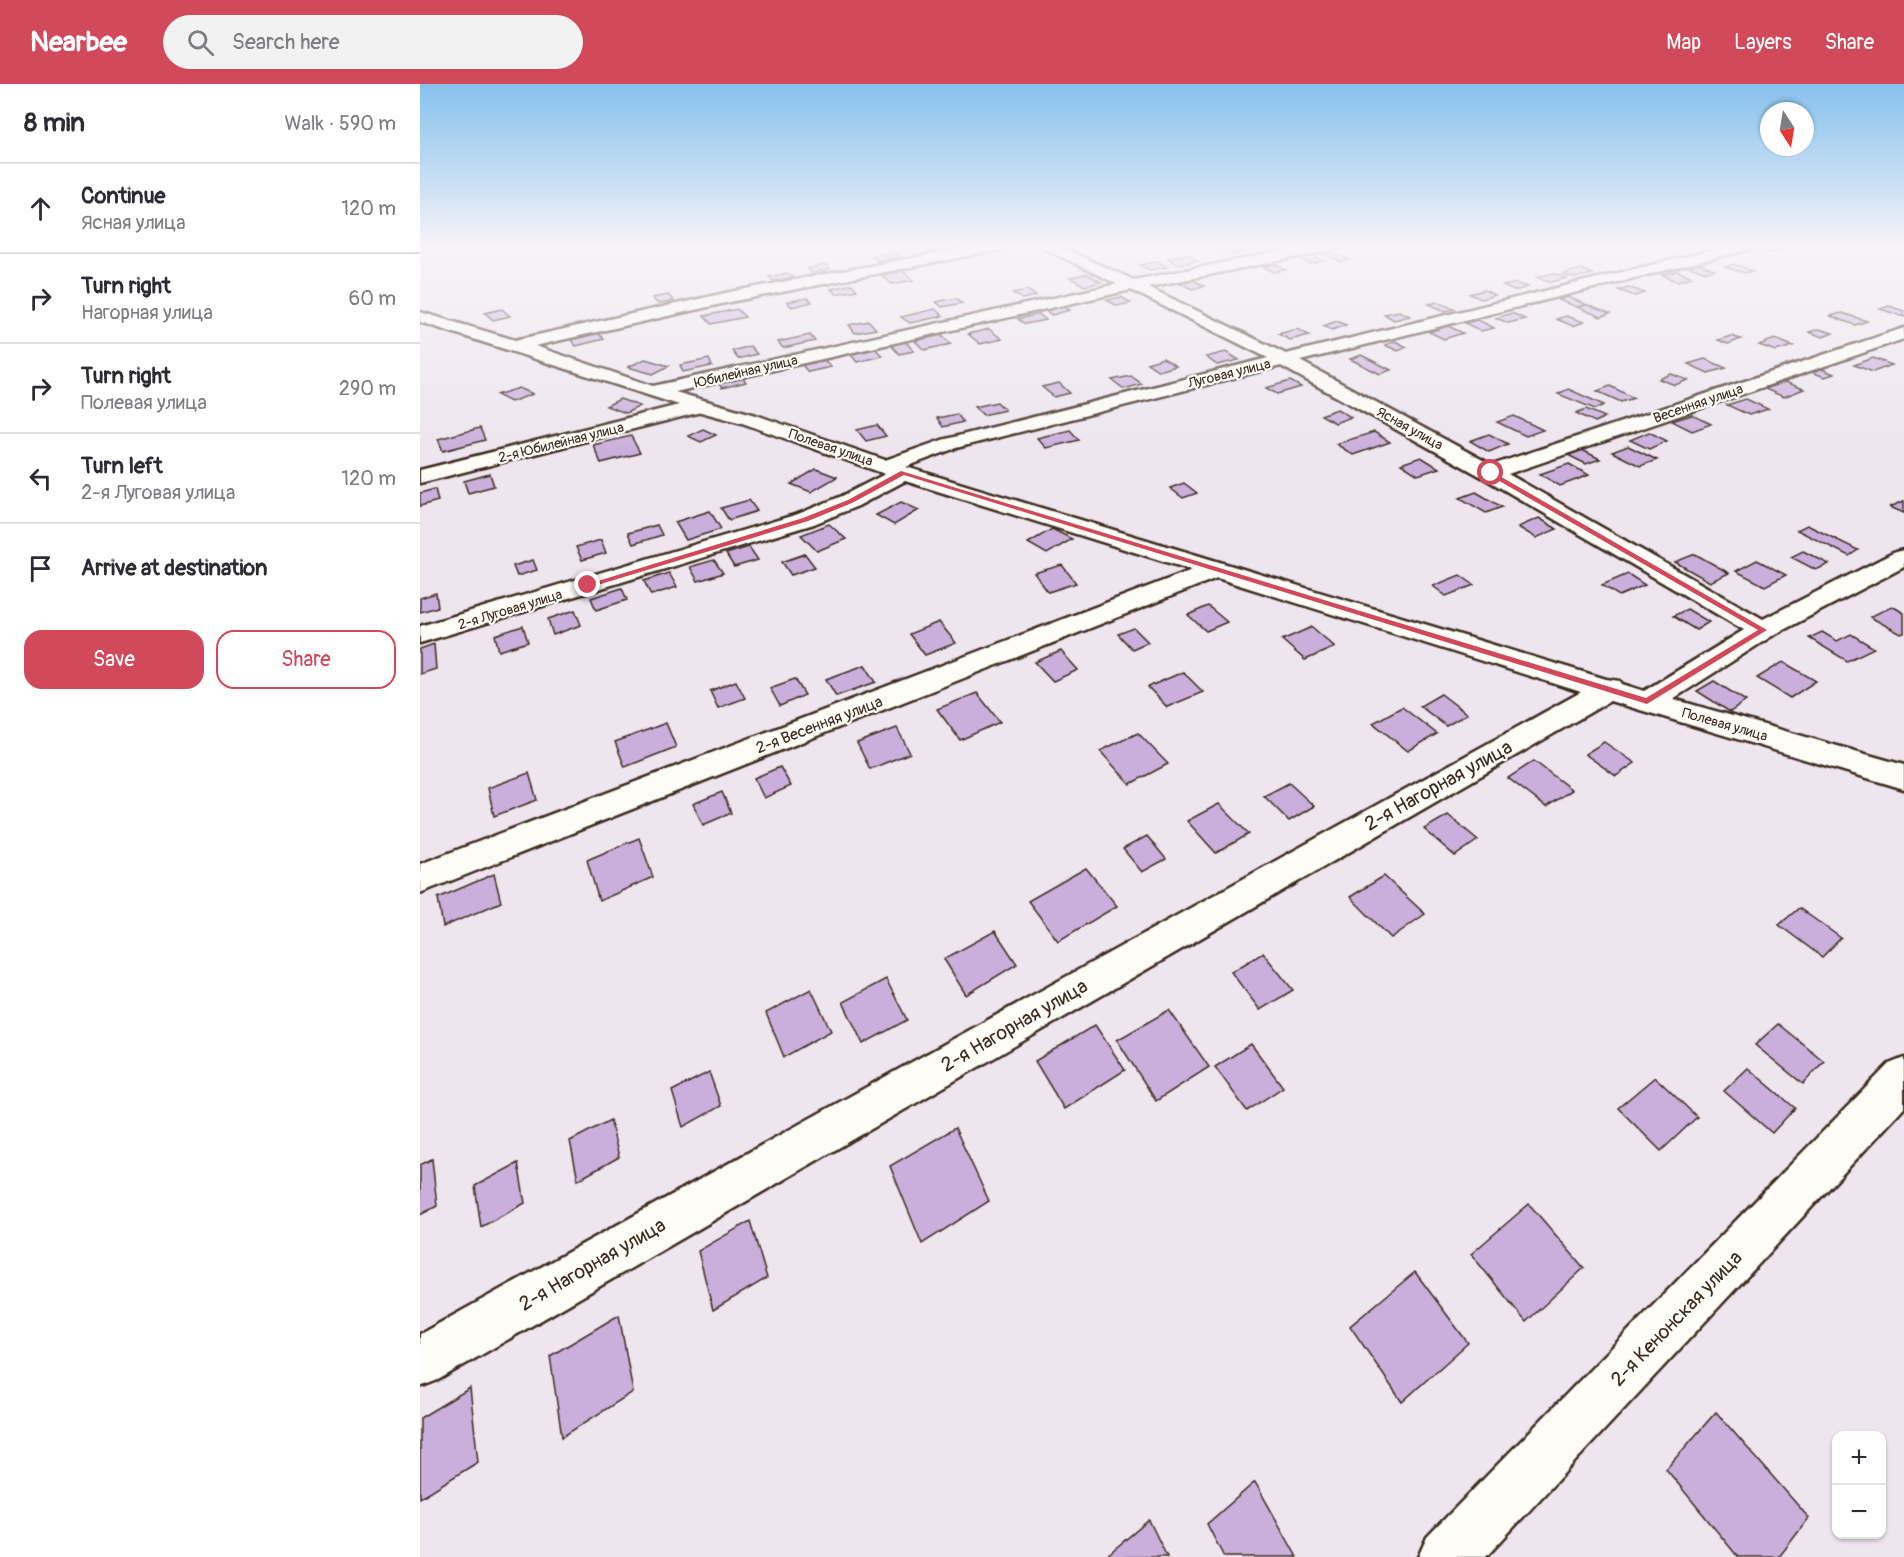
<!DOCTYPE html>
<meta charset="utf-8">
<style>
:root{--surface:#fff;--page:#f2f2f3;--text:#2b2b33;--muted:#7c7c81;--line:#e1e1e2;--accent:#d1495b}
body{margin:0;font-family:Pangolin,sans-serif;background:var(--page);color:var(--text)}
.controls{position:absolute;right:18px;bottom:18px;display:grid;overflow:hidden;border-radius:12px;box-shadow:0 2px 4px #0004}
.controls button{width:54px;height:54px;display:grid;place-items:center;padding:0;border:0;border-bottom:2px solid var(--line);background:var(--surface);color:var(--text);font:30px sans-serif}
.compass{position:absolute;left:1340px;top:18px;width:54px;height:54px;border-radius:50%;background:var(--surface);box-shadow:0 2px 4px #0004;rotate:168deg}
.stop{position:absolute;width:18px;height:18px;margin:-14px;border:4px solid #d1495b;border-radius:50%;background:#fff}
.stop.end{background:#d1495b;border-color:#fff;box-shadow:0 2px 6px #0008}
.list{margin:0;padding:0;list-style:none}
h2{display:flex;justify-content:space-between;align-items:center;height:78px;margin:0;padding:0 24px;font-size:26px}
h2 small{font-size:20px;font-weight:400;color:var(--muted)}
.list li{display:grid;grid-template-columns:39px 1fr auto;gap:18px;align-items:center;box-sizing:border-box;height:90px;padding:0 24px;border-top:2px solid var(--line)}
.list b{display:block;font-size:22px;white-space:nowrap}
.list p{margin:0;font-size:20px;white-space:nowrap;color:var(--muted)}
.list em{font-size:20px;font-style:normal;color:var(--muted)}
.actions{display:flex;gap:12px;padding:18px 24px}
.actions a{flex:1;padding:14px 0;border:2px solid var(--accent);border-radius:18px;text-align:center;font-size:21px;color:var(--accent)}
.actions .main{background:var(--accent);color:#fff}
.icon{flex:none;width:33px;height:33px;fill:none;stroke:currentColor;stroke-width:2;stroke-linecap:round;stroke-linejoin:round}
.map{position:relative;flex:none;width:1484px;height:1473px;overflow:hidden}
header{display:flex;align-items:center;gap:36px;box-sizing:border-box;height:84px;padding:0 30px;background:var(--accent);color:#fff}
header strong{font-size:28px}
nav{display:flex;gap:33px;margin-inline-start:auto;font-size:21px}
.search{width:420px;height:54px;background:var(--page);display:flex;align-items:center;gap:15px;box-sizing:border-box;padding:0 21px;border-radius:33px;color:var(--muted);font-size:22px}
main{display:flex}
aside{flex:1;background:var(--surface)}
.map>svg:first-child{display:block}
.building{fill:#caafdc;stroke:#3b2a1e;stroke-width:1.5}
.lines{fill:none;stroke-linecap:round;stroke-linejoin:round}
.minor-casing{stroke:#3b2a1e;stroke-width:5}
.minor{fill:#fdfcf7;fill-rule:evenodd}
.route{fill:#d1495b}
.labels{text-anchor:middle;stroke-width:4.5;stroke-linejoin:round;paint-order:stroke}
.far-street-label{font-size:14px;fill:#3b2a1e;stroke:#fdfcf7}
.street-label{font-size:16px;fill:#3b2a1e;stroke:#fdfcf7}
.near-street-label{font-size:20px;fill:#3b2a1e;stroke:#fdfcf7}
</style>
<header>
<strong>Nearbee</strong>
<div class="search"><svg class="icon" aria-label="search" viewBox="0 0 24 24"><circle cx="10" cy="10" r="6"/><path d="M15 15l6 6"/></svg>Search here</div>
<nav><a>Map</a><a>Layers</a><a>Share</a></nav>
</header>
<main>
<aside>
<h2>8 min<small>Walk · 590 m</small></h2>
<ul class="list">
<li><svg class="icon" aria-label="ahead" viewBox="0 0 24 24"><path d="M12 20V5M6 11l6-6 6 6"/></svg><div><b>Continue</b><p>Ясная улица</p></div><em>120 m</em></li>
<li><svg class="icon" aria-label="right" viewBox="0 0 24 24"><path d="M7 20v-9h11M14 6l5 5-5 5"/></svg><div><b>Turn right</b><p>Нагорная улица</p></div><em>60 m</em></li>
<li><svg class="icon" aria-label="right" viewBox="0 0 24 24"><path d="M7 20v-9h11M14 6l5 5-5 5"/></svg><div><b>Turn right</b><p>Полевая улица</p></div><em>290 m</em></li>
<li><svg class="icon" aria-label="left" viewBox="0 0 24 24"><path d="M17 20v-9H6M10 6l-5 5 5 5"/></svg><div><b>Turn left</b><p>2-я Луговая улица</p></div><em>120 m</em></li>
<li><svg class="icon" aria-label="arrive" viewBox="0 0 24 24"><path d="M6 21V4h12l-3 4 3 4H6"/></svg><div><b>Arrive at destination</b></div></li>
</ul>
<div class="actions"><a class="main">Save</a><a>Share</a></div>
</aside>
<div class="map">
<svg width="1484" height="1473" viewBox="0 0 1484 1473">
<rect width="100%" height="100%" fill="#eee5ef"/>
<filter id="ink" filterUnits="userSpaceOnUse"><feTurbulence type="fractalNoise" baseFrequency=".0167" numOctaves="2"/><feDisplacementMap in="SourceGraphic" scale="12" xChannelSelector="R" yChannelSelector="G"/><feConvolveMatrix kernelMatrix="1 2 1 2 8 2 1 2 1" color-interpolation-filters="sRGB"/></filter>
<g filter="url(#ink)">
<!-- building -->
<g class="building">
<path d="M1353,162L1364,165L1349,169L1337,165Z"/>
<path d="M816,163L826,168L810,171L800,165Z"/>
<path d="M474,168L481,173L457,177L451,172Z"/>
<path d="M911,168L930,176L922,178L904,170Z"/>
<path d="M768,170L778,177L757,180L748,174Z"/>
<path d="M891,171L904,177L891,180L878,174Z"/>
<path d="M738,177L747,183L729,186L720,181Z"/>
<path d="M854,180L866,186L854,188L843,183Z"/>
<path d="M1278,180L1295,186L1286,188L1269,183Z"/>
<path d="M1314,180L1333,187L1324,189L1305,183Z"/>
<path d="M405,181L410,185L392,189L387,185Z"/>
<path d="M1161,185L1172,190L1154,194L1143,190Z"/>
<path d="M483,187L494,196L472,200L461,191Z"/>
<path d="M1257,187L1272,193L1258,197L1242,191Z"/>
<path d="M368,189L373,193L354,197L349,193Z"/>
<path d="M1133,189L1147,194L1131,198L1117,193Z"/>
<path d="M667,190L681,198L665,202L650,194Z"/>
<path d="M773,196L784,202L772,205L760,199Z"/>
<path d="M1096,199L1108,203L1094,207L1083,202Z"/>
<path d="M432,200L437,206L416,210L411,205Z"/>
<path d="M1208,203L1225,209L1215,212L1198,206Z"/>
<path d="M607,206L616,212L602,215L593,209Z"/>
<path d="M1064,206L1075,211L1061,215L1050,210Z"/>
<path d="M248,211L254,217L238,220L232,214Z"/>
<path d="M701,213L711,219L697,222L687,216Z"/>
<path d="M1148,213L1167,221L1157,223L1139,216Z"/>
<path d="M387,214L392,218L372,223L367,218Z"/>
<path d="M536,214L542,219L522,223L516,218Z"/>
<path d="M1018,218L1035,225L1025,227L1009,220Z"/>
<path d="M642,221L650,226L632,231L624,226Z"/>
<path d="M1167,221L1190,230L1181,233L1157,223Z"/>
<path d="M1469,222L1484,227V233L1460,225Z"/>
<path d="M82,225L90,232L73,236L65,229Z"/>
<path d="M317,225L325,233L291,240L284,232Z"/>
<path d="M515,225L523,232L490,239L481,233Z"/>
<path d="M979,227L990,232L974,236L964,230Z"/>
<path d="M1092,229L1105,235L1088,239L1076,234Z"/>
<path d="M1422,229L1447,237L1435,241L1410,232Z"/>
<path d="M619,230L626,236L605,240L598,235Z"/>
<path d="M1146,232L1164,238L1153,242L1136,235Z"/>
<path d="M1058,236L1074,244L1061,247L1045,239Z"/>
<path d="M449,237L456,245L435,249L429,241Z"/>
<path d="M917,237L926,241L912,246L903,242Z"/>
<path d="M1028,242L1043,249L1024,255L1009,248Z"/>
<path d="M569,245L582,255L560,260L548,250Z"/>
<path d="M877,245L889,251L870,256L858,250Z"/>
<path d="M1399,245L1413,249L1403,253L1389,248Z"/>
<path d="M178,249L184,255L156,262L151,256Z"/>
<path d="M390,251L395,257L363,264L358,258Z"/>
<path d="M522,251L531,260L504,266L495,257Z"/>
<path d="M1311,252L1321,255L1308,260L1298,256Z"/>
<path d="M1355,255L1373,262L1356,267L1339,261Z"/>
<path d="M484,256L494,267L479,270L469,259Z"/>
<path d="M975,257L987,263L978,267L965,261Z"/>
<path d="M330,262L337,270L318,275L312,267Z"/>
<path d="M455,264L462,272L437,278L430,270Z"/>
<path d="M806,268L819,276L797,281L786,273Z"/>
<path d="M941,271L971,286L960,290L930,275Z"/>
<path d="M743,274L756,282L739,287L727,279Z"/>
<path d="M1453,274L1472,281L1453,288L1434,281Z"/>
<path d="M225,275L249,282L233,290L208,283Z"/>
<path d="M289,275L292,282L263,288L260,281Z"/>
<path d="M1285,275L1306,284L1288,289L1268,280Z"/>
<path d="M404,276L411,283L388,288L382,281Z"/>
<path d="M1397,283L1414,290L1405,293L1388,287Z"/>
<path d="M1251,290L1268,296L1255,301L1239,295Z"/>
<path d="M321,291L326,298L302,304L297,297Z"/>
<path d="M711,292L722,300L704,305L692,296Z"/>
<path d="M870,297L881,303L857,310L846,304Z"/>
<path d="M1365,298L1384,305L1364,313L1345,305Z"/>
<path d="M639,299L650,309L634,313L622,303Z"/>
<path d="M1190,302L1214,314L1201,318L1177,307Z"/>
<path d="M99,304L113,310L91,318L77,311Z"/>
<path d="M1148,305L1184,321L1175,325L1138,310Z"/>
<path d="M200,315L220,322L206,329L186,322Z"/>
<path d="M1326,315L1348,325L1329,331L1307,321Z"/>
<path d="M577,318L585,326L563,331L555,323Z"/>
<path d="M917,325L931,333L915,339L901,331Z"/>
<path d="M1166,325L1185,333L1175,338L1156,329Z"/>
<path d="M537,330L543,338L523,343L517,334Z"/>
<path d="M1272,331L1291,340L1272,347L1252,337Z"/>
<path d="M1094,332L1123,346L1106,352L1077,338Z"/>
<path d="M457,341L466,352L446,357L437,346Z"/>
<path d="M60,344L65,356L23,367L18,355Z"/>
<path d="M283,345L296,351L281,358L268,352Z"/>
<path d="M650,346L659,356L626,364L617,354Z"/>
<path d="M954,348L970,358L933,371L916,360Z"/>
<path d="M1229,348L1247,357L1229,365L1210,356Z"/>
<path d="M1069,350L1088,360L1069,368L1050,357Z"/>
<path d="M211,352L220,369L181,379L173,361Z"/>
<path d="M1208,362L1237,376L1220,382L1192,368Z"/>
<path d="M1162,366L1180,375L1166,380L1148,371Z"/>
<path d="M1001,373L1019,384L998,391L981,380Z"/>
<path d="M1149,380L1169,391L1140,402L1120,390Z"/>
<path d="M396,385L417,393L391,408L371,400Z"/>
<path d="M70,390L74,402L48,409L44,397Z"/>
<path d="M764,399L777,409L763,414L750,404Z"/>
<path d="M15,405L18,417L0,422V409Z"/>
<path d="M1056,408L1082,423L1066,429L1040,414Z"/>
<path d="M329,416L337,427L309,436L301,424Z"/>
<path d="M1484,417V429L1470,423Z"/>
<path d="M481,418L499,426L474,441L456,431Z"/>
<path d="M290,427L301,445L266,456L255,438Z"/>
<path d="M1119,434L1137,445L1116,454L1098,443Z"/>
<path d="M409,440L426,455L397,467L381,451Z"/>
<path d="M237,441L242,451L213,460L208,449Z"/>
<path d="M1387,441L1438,466L1429,472L1377,446Z"/>
<path d="M632,445L652,455L627,470L608,459Z"/>
<path d="M181,456L186,469L162,476L156,463Z"/>
<path d="M329,463L338,476L314,483L306,470Z"/>
<path d="M1383,467L1409,480L1396,486L1371,473Z"/>
<path d="M385,470L395,483L371,491L362,478Z"/>
<path d="M1275,470L1309,489L1290,498L1255,478Z"/>
<path d="M113,476L117,486L97,492L93,482Z"/>
<path d="M294,476L303,489L278,497L270,483Z"/>
<path d="M1337,476L1366,491L1345,502L1316,487Z"/>
<path d="M642,481L656,499L628,508L614,489Z"/>
<path d="M249,489L257,503L231,511L224,497Z"/>
<path d="M1208,490L1225,501L1199,512L1182,501Z"/>
<path d="M1040,491L1054,501L1026,512L1013,502Z"/>
<path d="M202,504L207,516L176,526L171,514Z"/>
<path d="M16,509L18,523L0,528V514Z"/>
<path d="M788,522L807,538L786,547L768,531Z"/>
<path d="M1472,522L1484,529V549L1481,550L1450,533Z"/>
<path d="M1267,525L1289,538L1276,546L1253,532Z"/>
<path d="M155,526L161,541L133,551L128,535Z"/>
<path d="M519,538L536,559L505,571L489,550Z"/>
<path d="M103,542L108,558L79,567L75,551Z"/>
<path d="M892,543L915,563L885,576L862,556Z"/>
<path d="M714,544L728,558L712,565L698,550Z"/>
<path d="M1402,548L1417,557L1431,550L1454,564L1427,577L1389,554Z"/>
<path d="M14,560L16,585L0,590V565Z"/>
<path d="M641,567L658,586L633,597L615,578Z"/>
<path d="M1363,578L1396,597L1370,614L1337,594Z"/>
<path d="M445,581L456,598L416,612L406,595Z"/>
<path d="M763,588L783,608L747,623L728,603Z"/>
<path d="M375,595L385,611L360,622L350,604Z"/>
<path d="M316,597L325,614L298,624L290,607Z"/>
<path d="M1294,597L1326,617L1310,628L1277,607Z"/>
<path d="M557,609L580,638L540,656L517,625Z"/>
<path d="M1021,610L1047,630L1026,642L1000,622Z"/>
<path d="M982,623L1017,650L988,667L953,639Z"/>
<path d="M246,639L256,663L205,683L195,658Z"/>
<path d="M477,644L490,669L450,685L437,659Z"/>
<path d="M718,649L748,680L710,700L680,667Z"/>
<path d="M1184,658L1215,679L1196,692L1165,670Z"/>
<path d="M1114,677L1152,706L1126,723L1088,694Z"/>
<path d="M360,683L371,702L344,714L334,694Z"/>
<path d="M109,689L117,716L74,732L68,704Z"/>
<path d="M869,699L894,722L869,737L844,712Z"/>
<path d="M302,708L311,729L283,741L273,720Z"/>
<path d="M799,720L829,750L796,769L767,737Z"/>
<path d="M1028,731L1058,756L1035,772L1004,745Z"/>
<path d="M727,752L746,775L722,788L703,765Z"/>
<path d="M219,754L233,793L179,817L167,776Z"/>
<path d="M666,784L697,822L638,857L608,817Z"/>
<path d="M74,790L81,818L23,843L18,814Z"/>
<path d="M964,792L1005,830L971,854L930,813Z"/>
<path d="M1379,824L1421,854L1402,873L1359,841Z"/>
<path d="M575,847L597,880L546,911L524,875Z"/>
<path d="M843,869L873,906L840,926L811,888Z"/>
<path d="M466,895L487,936L443,960L423,918Z"/>
<path d="M391,905L411,947L364,973L346,929Z"/>
<path d="M749,926L789,983L736,1017L697,956Z"/>
<path d="M1358,940L1404,977L1383,1000L1335,961Z"/>
<path d="M675,941L705,986L644,1025L615,977Z"/>
<path d="M831,960L863,1003L827,1027L795,983Z"/>
<path d="M1328,984L1375,1024L1352,1049L1304,1007Z"/>
<path d="M289,988L301,1022L263,1043L252,1007Z"/>
<path d="M1235,993L1277,1033L1241,1067L1198,1024Z"/>
<path d="M190,1036L199,1073L158,1096L150,1057Z"/>
<path d="M535,1044L569,1117L502,1160L470,1082Z"/>
<path d="M12,1075L17,1122L0,1131V1081Z"/>
<path d="M98,1079L105,1119L61,1143L55,1102Z"/>
<path d="M1109,1120L1164,1184L1106,1238L1051,1170Z"/>
<path d="M330,1137L347,1194L293,1226L278,1167Z"/>
<path d="M995,1188L1048,1259L982,1318L930,1242Z"/>
<path d="M199,1231L213,1308L142,1353L130,1272Z"/>
<path d="M50,1304L58,1378L0,1414V1334Z"/>
<path d="M1296,1328L1389,1434L1359,1473H1318L1246,1385Z"/>
<path d="M835,1398L877,1473H804L787,1440Z"/>
<path d="M729,1436L747,1473H685Z"/>
</g>
<g class="lines">
<!-- minor casing -->
<g class="minor-casing">
<g id="minor">
<path d="M557,162H586L579,166L310,218L115,262L233,302L697,200L619,162H637L714,196L890,162H919L912,166L728,203L866,270L1309,162H1333L1331,165L880,277L1072,381L1484,244V255L1088,390L1343,535L1475,468L1484,466V483L1352,552L1253,615L1484,681V705L1190,617L18,1296L0,1303V1250L1161,608L797,494L0,809V780L772,486L485,397L438,422L394,440L0,559V542L378,430L422,412L465,390L322,339L281,328L0,399V386L259,321L0,238V228L95,256L310,208ZM711,206L848,274L522,356L465,376L336,331L255,308ZM861,282L1062,393L1324,546L1224,607L1202,600L1200,597L1186,595L486,383L536,364Z"/>
<path d="M1484,974V1024L1066,1473H998L1007,1453L1469,980Z"/>
</g>
</g>
<!-- minor -->
<use href="#minor" class="minor"/>
</g>
</g>
<!-- sky -->
<linearGradient id="sky" x2="0" y2="1"><stop stop-color="#85c1ed"/><stop offset="0.44" stop-color="#f7f3f8"/><stop offset="1" stop-color="#f7f3f8" stop-opacity="0"/></linearGradient>
<rect width="1484" height="368" fill="url(#sky)"/>
<!-- route -->
<path class="route" d="M481,387L1226,614L1338,546L1069,391L1071,387L1347,546L1227,620L484,391L432,419L388,437L171,503L165,501L383,434L428,416Z"/>
<g class="labels">
<!-- far-street labels -->
<g class="far-street-label">
<text transform="translate(326 287) rotate(-13)" y="5">Юбилейная улица</text>
<text transform="translate(809 289) rotate(-14)" y="5">Луговая улица</text>
<text transform="translate(1278 319) rotate(-19)" y="5">Весенняя улица</text>
<text transform="translate(990 344) rotate(29)" y="5">Ясная улица</text>
<text transform="translate(141 358) rotate(-14)" y="5">2-я Юбилейная улица</text>
<text transform="translate(411 363) rotate(19)" y="5">Полевая улица</text>
<text transform="translate(90 525) rotate(-17)" y="5">2-я Луговая улица</text>
<text transform="translate(1305 640) rotate(16)" y="5">Полевая улица</text>
</g>
<!-- street labels -->
<g class="street-label">
<text transform="translate(399 640) rotate(-21)" y="6">2-я Весенняя улица</text>
</g>
<!-- near-street labels -->
<g class="near-street-label">
<text transform="translate(1018 701) rotate(-29)" y="7">2-я Нагорная улица</text>
<text transform="translate(594 941) rotate(-30)" y="7">2-я Нагорная улица</text>
<text transform="translate(172 1180) rotate(-30)" y="7">2-я Нагорная улица</text>
<text transform="translate(1256 1234) rotate(-46)" y="7">2-я Кенонская улица</text>
</g>
</g>
</svg>
<div class="controls">
<button>+</button>
<button>−</button>
</div>
<svg class="compass" viewBox="-18 -18 36 36"><path d="M0-13l5 13h-10z" fill="#e53935"/><path d="M0 13l5-13h-10z" fill="#7c7c81"/></svg>
<div class="stop" style="left:1071px;top:389px"></div>
<div class="stop end" style="left:168px;top:501px"></div>
</div>
</main>
